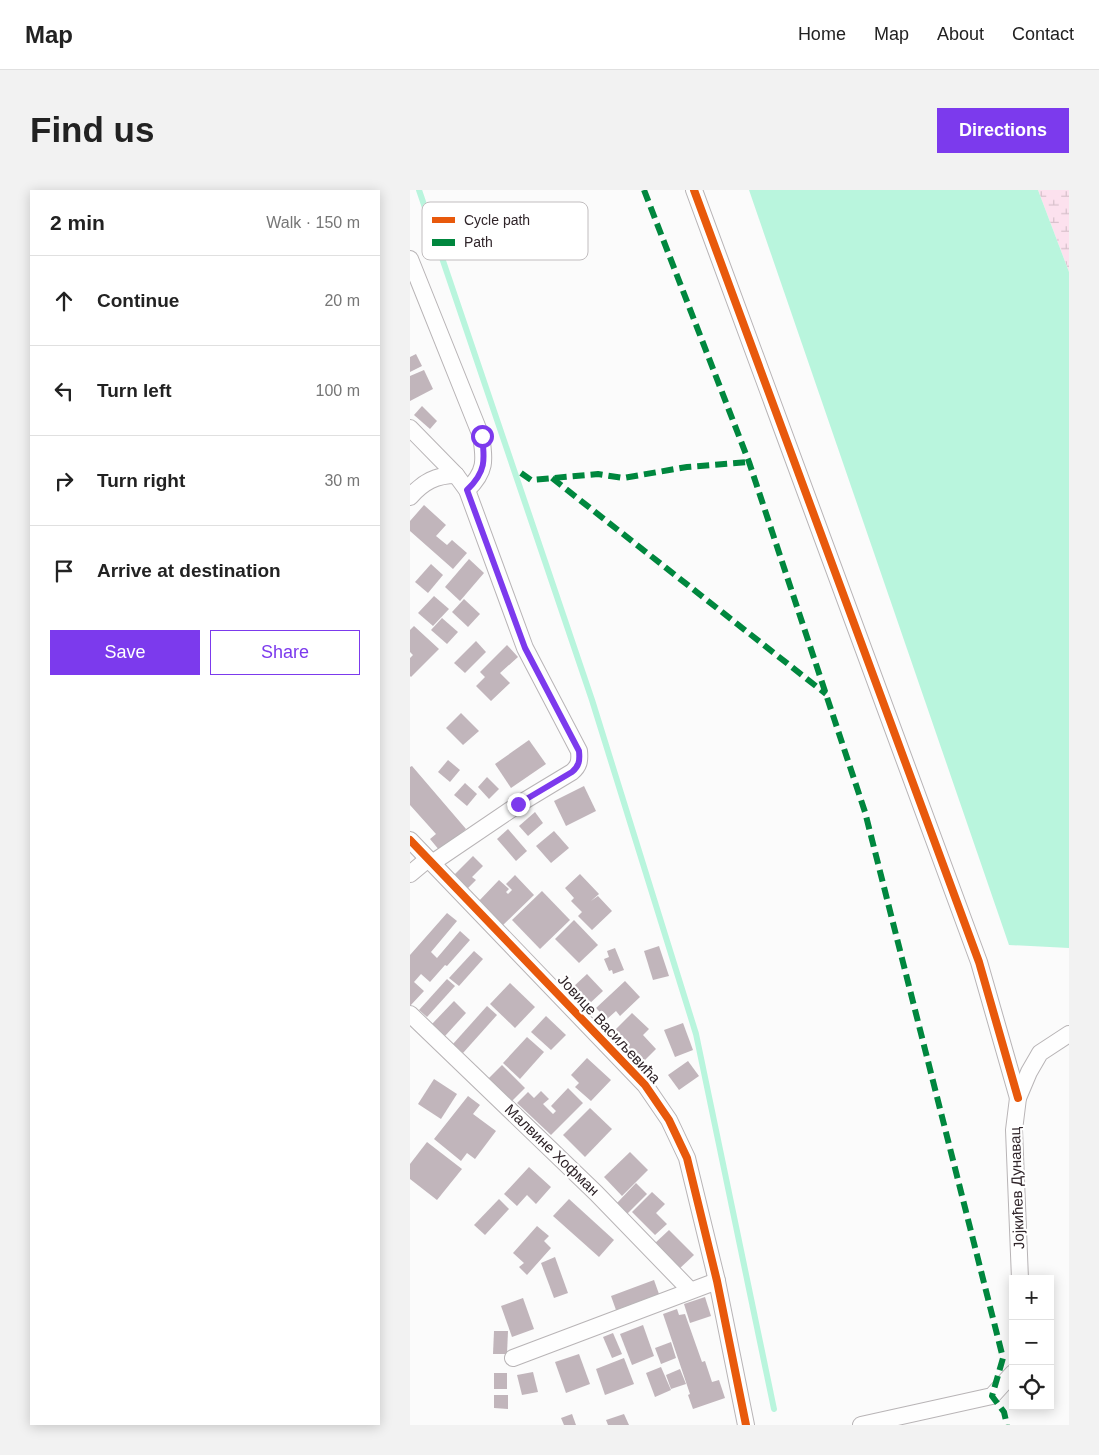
<!DOCTYPE html>
<meta charset="utf-8">
<style>
:root{--surface:#fff;--page:#f2f2f2;--text:#222;--muted:#767676;--line:#e0e0e0;--accent:#7c3aed}
body{margin:0;font-family:Arial,sans-serif;background:var(--page);color:var(--text)}
.controls{position:absolute;right:15px;bottom:15px;display:grid;overflow:hidden;border-radius:0px;box-shadow:0 2px 12px #0003}
.controls button{width:45px;height:45px;display:grid;place-items:center;padding:0;border:0;border-bottom:1px solid var(--line);background:var(--surface);color:var(--text);font:25px sans-serif}
.stop{position:absolute;width:15px;height:15px;margin:-11px;border:4px solid #7c3aed;border-radius:50%;background:#fff}
.stop.end{background:#7c3aed;border-color:#fff;box-shadow:0 1px 5px #0008}
.list{margin:0;padding:0;list-style:none}
h2{display:flex;justify-content:space-between;align-items:center;height:65px;margin:0;padding:0 20px;font-size:21px}
h2 small{font-size:16px;font-weight:400;color:var(--muted)}
.list li{display:grid;grid-template-columns:32px 1fr auto;gap:15px;align-items:center;box-sizing:border-box;height:90px;padding:0 20px;border-top:1px solid var(--line)}
.list b{display:block;font-size:19px;white-space:nowrap}
.list em{font-size:16px;font-style:normal;color:var(--muted)}
.actions{display:flex;gap:10px;padding:15px 20px}
.actions a{flex:1;padding:11px 0;border:1px solid var(--accent);border-radius:0px;text-align:center;font-size:18px;color:var(--accent)}
.actions .main{background:var(--accent);color:#fff}
.icon{flex:none;width:28px;height:28px;fill:none;stroke:currentColor;stroke-width:2;stroke-linecap:round;stroke-linejoin:round}
.map{position:relative;flex:none;width:659px;height:1235px;overflow:hidden;border-radius:0px}
header{display:flex;align-items:center;gap:30px;box-sizing:border-box;height:70px;padding:0 25px;background:var(--surface);border-bottom:1px solid var(--line)}
header strong{font-size:24px}
nav{display:flex;gap:28px;margin-inline-start:auto;font-size:18px}
.intro{display:flex;align-items:center;justify-content:space-between;box-sizing:border-box;height:120px;padding:0 30px}
h1{margin:0;font-size:35px}
.button{padding:12px 22px;border-radius:0px;background:var(--accent);color:#fff;font-size:18px;font-weight:700}
main{display:flex;gap:30px;padding:0 30px}
aside{flex:1;background:var(--surface);border-radius:0px;box-shadow:0 2px 12px #0003}
.map>svg:first-child{display:block}
.wetland{fill:url(#wetland-marsh)}
.water{fill:#b9f5dd}
.lines{fill:none;stroke-linecap:round;stroke-linejoin:round}
.stream{stroke:#b9f5dd;stroke-width:6}
.building{fill:#c1b5bb}
.street-casing{stroke:#b8b4b6;stroke-width:18}
.street{stroke:#fefefe;stroke-width:16}
.quiet{stroke:#00873e;stroke-width:6;stroke-dasharray:12 6;stroke-linecap:butt}
.cycleway-casing{stroke:#fff;stroke-width:11}
.cycleway{stroke:#e8590c;stroke-width:8}
.route{stroke:#7c3aed;stroke-width:6}
.labels{text-anchor:middle;stroke-width:4.5;stroke-linejoin:round;paint-order:stroke}
.street-label{font-size:15px;fill:#2f2429;stroke:#fff}
.key{fill:#fff;stroke:#c1bdbf;stroke-width:1}
.key-label{font-size:14px;fill:#2f2429}
</style>
<header>
<strong>Map</strong>
<nav><a>Home</a><a>Map</a><a>About</a><a>Contact</a></nav>
</header>
<div class="intro"><h1>Find us</h1><a class="button">Directions</a></div>
<main>
<aside>
<h2>2 min<small>Walk · 150 m</small></h2>
<ul class="list">
<li><svg class="icon" aria-label="ahead" viewBox="0 0 24 24"><path d="M12 20V5M6 11l6-6 6 6"/></svg><div><b>Continue</b></div><em>20 m</em></li>
<li><svg class="icon" aria-label="left" viewBox="0 0 24 24"><path d="M17 20v-9H6M10 6l-5 5 5 5"/></svg><div><b>Turn left</b></div><em>100 m</em></li>
<li><svg class="icon" aria-label="right" viewBox="0 0 24 24"><path d="M7 20v-9h11M14 6l5 5-5 5"/></svg><div><b>Turn right</b></div><em>30 m</em></li>
<li><svg class="icon" aria-label="arrive" viewBox="0 0 24 24"><path d="M6 21V4h12l-3 4 3 4H6"/></svg><div><b>Arrive at destination</b></div></li>
</ul>
<div class="actions"><a class="main">Save</a><a>Share</a></div>
</aside>
<div class="map">
<svg width="659" height="1235" viewBox="0 0 659 1235">
<defs>
<pattern id="wetland-marsh" width="20" height="14" patternUnits="userSpaceOnUse" patternTransform="scale(1.25)"><rect width="20" height="14" fill="#fce1ee"/><path d="M1 5h8M5 5V1M11 12h8M15 12V8" fill="none" stroke="#d8c1cc"/></pattern>
</defs>
<rect width="100%" height="100%" fill="#fbfbfb"/>
<!-- wetland -->
<path class="wetland" d="M628,0H659V82Z"/>
<!-- water -->
<path class="water" d="M339,0H628L659,82V758L599,755Z"/>
<g class="lines">
<!-- stream -->
<path class="stream" d="M9,0L182,510L286,844L364,1219"/>
</g>
<!-- building -->
<g class="building">
<path d="M6,164L12,176L0,182V167Z"/>
<path d="M14,180L23,199L0,211V186Z"/>
<path d="M12,216L27,231L20,239L4,225Z"/>
<path d="M14,315L36,335L26,346L37,355L42,350L57,363L43,379L0,341V331Z"/>
<path d="M59,369L74,383L50,411L35,397Z"/>
<path d="M21,374L33,385L18,403L5,392Z"/>
<path d="M24,406L39,419L23,436L8,423Z"/>
<path d="M54,409L70,424L58,437L42,422Z"/>
<path d="M32,428L48,442L37,454L21,440Z"/>
<path d="M4,436L29,459L1,487L0,486V468L3,465L0,462V440Z"/>
<path d="M66,451L76,462L55,483L44,473Z"/>
<path d="M97,455L108,467L90,483L100,493L81,511L66,496L75,487L70,482Z"/>
<path d="M51,523L69,541L53,555L36,538Z"/>
<path d="M119,550L136,574L101,598L85,574Z"/>
<path d="M38,570L50,580L40,592L28,582Z"/>
<path d="M2,576L56,639L30,661L20,649L26,644L0,615V577Z"/>
<path d="M77,587L89,599L79,609L68,597Z"/>
<path d="M55,593L67,604L57,616L44,605Z"/>
<path d="M174,596L186,621L156,636L144,611Z"/>
<path d="M125,622L133,633L118,646L109,636Z"/>
<path d="M98,639L117,661L106,671L87,649Z"/>
<path d="M144,641L159,658L141,673L126,656Z"/>
<path d="M63,666L73,676L62,687L66,690L55,701L42,687Z"/>
<path d="M170,684L189,704L181,711L188,706L202,721L182,740L168,726L172,722L161,711L164,708L155,698Z"/>
<path d="M105,685L124,705L91,737L67,713L89,690L99,699L96,702L98,704L102,700L96,694Z"/>
<path d="M132,701L160,730L130,759L102,730Z"/>
<path d="M37,723L47,731L21,762L27,768L50,741L60,750L37,776L35,775L20,792L11,784L4,792L14,801L0,816V765Z"/>
<path d="M164,730L188,755L169,773L145,749Z"/>
<path d="M249,756L259,786L243,790L234,761Z"/>
<path d="M205,758L214,780L203,784L202,780L199,781L194,769L199,767L197,761Z"/>
<path d="M64,761L73,769L49,796L39,788Z"/>
<path d="M177,784L193,801L178,815L162,798Z"/>
<path d="M37,789L45,796L17,827L9,820Z"/>
<path d="M215,791L230,807L210,826L206,821L197,829L186,818Z"/>
<path d="M100,793L125,817L105,838L80,814Z"/>
<path d="M44,811L56,823L35,846L22,834Z"/>
<path d="M77,816L87,825L53,863L43,854Z"/>
<path d="M222,823L239,839L233,845L246,859L228,877L198,847Z"/>
<path d="M136,826L156,845L141,860L121,842Z"/>
<path d="M273,833L283,860L265,867L254,840Z"/>
<path d="M117,847L134,862L110,889L93,873Z"/>
<path d="M177,868L201,890L181,911L165,897L169,893L161,885Z"/>
<path d="M278,871L289,886L269,900L258,885Z"/>
<path d="M92,875L115,898L101,912L78,889Z"/>
<path d="M24,889L47,904L31,929L8,914Z"/>
<path d="M158,898L173,913L141,945L107,913L118,902L124,908L131,901L139,909L133,914L143,924L146,921L141,916Z"/>
<path d="M58,906L70,915L63,924L86,941L65,969L57,963L51,971L24,949Z"/>
<path d="M180,918L202,939L175,967L153,945Z"/>
<path d="M17,952L52,979L27,1010L0,989V974Z"/>
<path d="M220,962L238,980L212,1006L194,987Z"/>
<path d="M119,977L141,997L126,1014L117,1005L107,1016L94,1004Z"/>
<path d="M226,993L237,1004L217,1024L207,1013Z"/>
<path d="M242,1002L255,1014L246,1023L257,1034L245,1045L222,1022Z"/>
<path d="M89,1009L99,1019L75,1045L64,1035Z"/>
<path d="M159,1009L204,1050L189,1067L143,1026Z"/>
<path d="M127,1036L139,1046L134,1051L141,1058L117,1085L109,1077L114,1073L103,1063Z"/>
<path d="M259,1040L284,1065L268,1080L243,1055Z"/>
<path d="M145,1067L158,1103L144,1108L131,1073Z"/>
<path d="M244,1090L249,1104L206,1120L201,1106Z"/>
<path d="M295,1107L301,1126L280,1133L274,1114Z"/>
<path d="M113,1108L124,1139L102,1147L91,1116Z"/>
<path d="M267,1119L269,1125L275,1124L292,1172L295,1171L302,1192L309,1190L315,1208L283,1219L278,1205L280,1204L253,1124Z"/>
<path d="M233,1135L244,1166L222,1175L210,1144Z"/>
<path d="M84,1141H98L97,1164H83Z"/>
<path d="M203,1143L212,1164L202,1168L193,1147Z"/>
<path d="M261,1152L266,1168L251,1174L245,1158Z"/>
<path d="M169,1164L180,1194L156,1203L145,1172Z"/>
<path d="M214,1168L224,1194L195,1205L186,1179Z"/>
<path d="M251,1177L261,1200L245,1207L236,1183Z"/>
<path d="M270,1179L276,1194L261,1199L256,1185Z"/>
<path d="M123,1182L128,1202L112,1205L107,1185Z"/>
<rect x="84" y="1183" width="13" height="16"/>
<path d="M84,1205H98V1219L84,1218Z"/>
<path d="M162,1224L166,1235H154L151,1228Z"/>
<path d="M214,1224L219,1235H198L196,1230Z"/>
</g>
<g class="lines">
<!-- street casing -->
<g class="street-casing">
<g id="street">
<path d="M284,0L569,772L608,908"/>
<path d="M0,69L71,246C75,270 76,282 57,300"/>
<path d="M0,238L46,285L57,300L115,458L169,561C170,571 169,576 162,582L109,614L22,673"/>
<path d="M0,307C13,292 26,285 46,285"/>
<path d="M0,650L235,895L259,930L277,968L307,1091L336,1235"/>
<path d="M0,684L18,669"/>
<path d="M0,824L186,1003L280,1100"/>
<path d="M610,1089L604,940L608,908L619,882L630,863L659,844"/>
<path d="M103,1168L307,1091"/>
<path d="M451,1235L582,1206L603,1183"/>
</g>
</g>
<!-- street -->
<use href="#street" class="street"/>
<!-- quiet -->
<g class="quiet">
<path d="M234,0L339,272L455,622L593,1168L582,1206L594,1222L597,1235"/>
<path d="M111,283L121,290L188,284L213,288L277,277L339,272"/>
<path d="M142,288L416,504"/>
</g>
<!-- cycleway casing -->
<g class="cycleway-casing">
<g id="cycleway">
<path d="M284,0L569,772L608,908"/>
<path d="M0,650L235,895L259,930L277,968L307,1091L336,1235"/>
</g>
</g>
<!-- cycleway -->
<use href="#cycleway" class="cycleway"/>
</g>
<g class="lines">
<!-- route -->
<path class="route" d="M72,246C75,270 76,282 57,300L115,458L169,561C170,571 169,576 162,582L108,614"/>
</g>
<g class="labels">
<!-- street labels -->
<g class="street-label">
<text transform="translate(199 839) rotate(47)" y="5">Јовице Васиљевића</text>
<text transform="translate(142 960) rotate(44)" y="5">Малвине Хофман</text>
<text transform="translate(607 998) rotate(-92)" y="5">Јојкићев Дунавац</text>
</g>
</g>
<!-- legend -->
<rect x="12" y="12" width="166" height="58" rx="8" class="key"/>
<rect x="22" y="27" width="23" height="6" fill="#e8590c"/>
<rect x="22" y="49" width="23" height="7" fill="#00873e"/>
<g class="key-label">
<text x="54" y="35">Cycle path</text>
<text x="54" y="57">Path</text>
</g>
</svg>
<div class="controls">
<button>+</button>
<button>−</button>
<button><svg class="icon" aria-label="locate" viewBox="0 0 24 24"><circle cx="12" cy="12" r="6"/><path d="M12 2v4M12 18v4M2 12h4M18 12h4"/></svg></button>
</div>
<div class="stop" style="left:72px;top:246px"></div>
<div class="stop end" style="left:108px;top:614px"></div>
</div>
</main>
